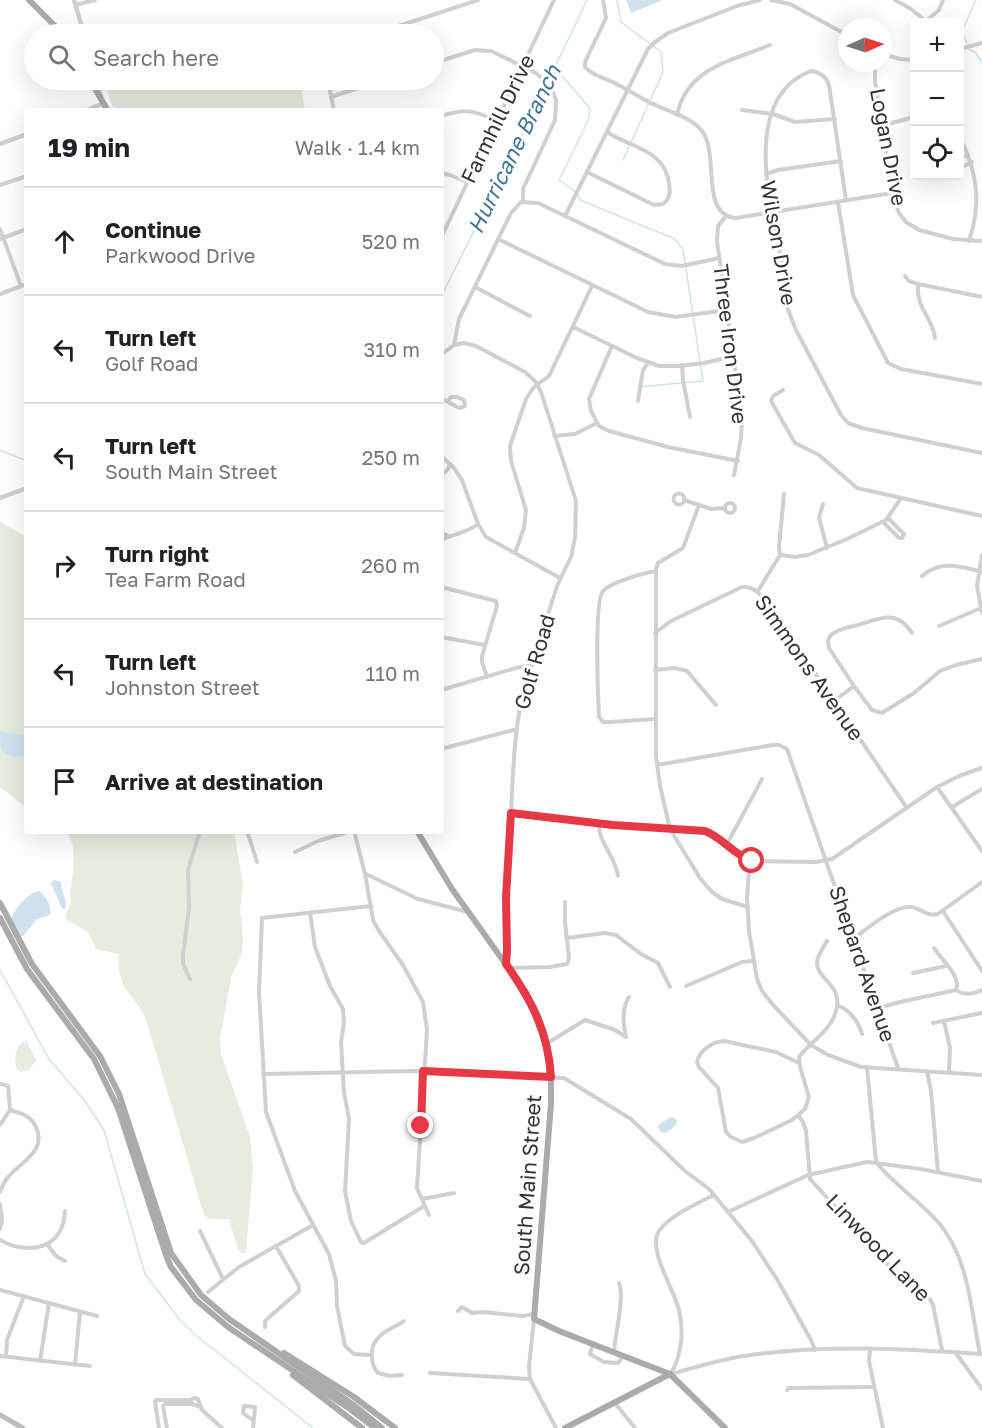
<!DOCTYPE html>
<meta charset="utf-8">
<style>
:root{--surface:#fff;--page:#f6f6f6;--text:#202124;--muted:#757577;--line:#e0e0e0}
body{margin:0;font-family:"Golos Text",sans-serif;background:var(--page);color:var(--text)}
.controls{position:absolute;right:18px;top:18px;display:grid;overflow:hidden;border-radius:6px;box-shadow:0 6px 24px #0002}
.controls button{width:54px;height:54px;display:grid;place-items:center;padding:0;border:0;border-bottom:2px solid var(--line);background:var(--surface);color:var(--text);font:30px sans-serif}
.compass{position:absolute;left:838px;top:18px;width:54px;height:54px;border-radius:50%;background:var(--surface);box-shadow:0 6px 24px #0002;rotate:87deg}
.stop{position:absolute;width:18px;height:18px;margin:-14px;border:4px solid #e63946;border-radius:50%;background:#fff}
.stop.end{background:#e63946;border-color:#fff;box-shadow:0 2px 6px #0008}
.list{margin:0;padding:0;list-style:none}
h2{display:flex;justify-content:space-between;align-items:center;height:78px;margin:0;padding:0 24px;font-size:26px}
h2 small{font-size:20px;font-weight:400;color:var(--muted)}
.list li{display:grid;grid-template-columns:39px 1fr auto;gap:18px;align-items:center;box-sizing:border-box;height:108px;padding:0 24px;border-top:2px solid var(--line)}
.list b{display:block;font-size:22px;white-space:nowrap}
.list p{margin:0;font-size:20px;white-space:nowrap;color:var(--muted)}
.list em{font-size:20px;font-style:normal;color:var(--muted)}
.icon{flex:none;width:33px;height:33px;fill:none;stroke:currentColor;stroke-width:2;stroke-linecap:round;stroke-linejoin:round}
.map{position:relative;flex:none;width:982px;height:1428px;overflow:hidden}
.search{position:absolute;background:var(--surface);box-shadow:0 6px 24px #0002;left:24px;top:24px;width:420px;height:66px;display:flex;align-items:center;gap:15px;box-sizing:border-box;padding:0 21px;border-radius:33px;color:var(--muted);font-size:22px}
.panel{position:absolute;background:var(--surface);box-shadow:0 6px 24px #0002;left:24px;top:108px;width:420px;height:726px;border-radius:6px}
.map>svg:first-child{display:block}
.green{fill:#e6ecdf}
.water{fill:#cfe2ee}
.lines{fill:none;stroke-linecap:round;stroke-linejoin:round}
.stream{stroke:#cfe2ee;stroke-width:1.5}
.minor{stroke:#d0d0d0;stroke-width:4}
.tertiary{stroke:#d0d0d0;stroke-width:4.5}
.secondary{stroke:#bdbdbd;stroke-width:5}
.primary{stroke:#ababab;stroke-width:6}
.route{stroke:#e63946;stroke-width:8}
.labels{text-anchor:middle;stroke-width:6;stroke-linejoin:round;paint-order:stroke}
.street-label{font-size:21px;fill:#333;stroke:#fff}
.water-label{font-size:22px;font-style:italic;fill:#3f7597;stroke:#fff}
</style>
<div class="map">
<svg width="982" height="1428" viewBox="0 0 982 1428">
<rect width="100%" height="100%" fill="#fff"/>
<!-- green -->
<g class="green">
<path d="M137,24L141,34H113Z"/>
<path d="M103,80H159L162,87L185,80H300L305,111H116L112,105Z"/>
<path d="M0,522L27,537V808L0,787Z"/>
<path d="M65,831H234L243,885L240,909L243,938L242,953L231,978L220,1038L221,1054L250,1137L253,1168L246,1252L242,1254L238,1250L229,1219H210L204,1215L145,1016C131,992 116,987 119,954L96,949L88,932L67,920L65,915L71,903L70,894C72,879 79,841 65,831Z"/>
<path d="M26,1040L36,1060L29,1070L21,1072L16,1068C15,1056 14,1046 26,1040Z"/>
</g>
<!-- water -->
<g class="water">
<path d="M626,0H663L631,13Z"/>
<path d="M0,731L27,736V756C4,757 0,755 0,731Z"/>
<path d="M54,880L61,882C60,891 69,901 65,909L62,908L51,884Z"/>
<path d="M39,891C46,896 52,905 50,915L37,919L23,936L15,938C1,923 22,895 39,891Z"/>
<path d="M672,1117L677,1120L676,1125L666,1133L660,1132L658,1126L662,1122Z"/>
</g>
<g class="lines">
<!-- stream -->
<g class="stream">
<path d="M617,0L621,22L661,52L663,72L623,160"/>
<path d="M967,43L962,31L976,0"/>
<path d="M969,49L976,53L982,63"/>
<path d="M555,68L590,108L588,121L559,180L575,191"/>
<path d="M549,80L587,0"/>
<path d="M578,195L580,200L675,239L683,249L703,381L638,387"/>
<path d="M441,297L547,85"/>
<path d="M0,450L27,461"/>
<path d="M0,970L49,1059L85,1101L104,1130L145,1274L180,1320L198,1337L313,1428"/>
</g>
<!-- minor -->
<g class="minor">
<path d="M603,0L606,18L585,62V67C592,75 603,78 613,82C624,88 635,94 645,100C662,110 689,115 702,131C720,154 699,215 736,218L892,193"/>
<path d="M771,0L790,4L847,35"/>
<path d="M895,0L911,9L927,22"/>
<path d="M75,5L95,0"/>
<path d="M926,21L939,10L943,0"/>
<path d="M374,34L478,0"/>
<path d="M960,49L982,43"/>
<path d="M883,54L900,59L914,60"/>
<path d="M434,63L475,50L491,51L536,73L550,85L556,100L555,120L523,189V202"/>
<path d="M875,63V81L892,193L899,213L906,222L919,230L953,239L982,241"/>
<path d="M328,80L334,111"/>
<path d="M331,97L382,80"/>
<path d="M742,110L773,114L795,122L835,119"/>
<path d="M677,115C687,67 732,61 770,45"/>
<path d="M441,116C466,108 473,110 497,121"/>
<path d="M883,128L888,124L914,117"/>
<path d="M960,137C977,172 982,203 969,241"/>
<path d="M960,158L968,155"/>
<path d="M960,168L972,162"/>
<path d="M587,172L654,205L663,204C671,198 670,192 669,183C664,149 631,148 607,132"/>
<path d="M441,173L450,175L467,182"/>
<path d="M766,174L778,170L841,161"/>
<path d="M938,176H945"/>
<path d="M0,185L27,176"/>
<path d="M846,200L829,85C826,76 820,72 811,71C744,96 768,196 779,248C783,267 784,287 787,307L796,330L841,415L848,423L862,428L982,453"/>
<path d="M838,202L853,295L888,363L901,369L982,384"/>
<path d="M565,216L648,49L655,42L668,33L737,6L760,0"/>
<path d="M726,216L718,226L717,241L742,416L741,438L734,475"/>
<path d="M0,229L21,286"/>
<path d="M441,238L554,0"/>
<path d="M0,239L27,229"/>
<path d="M498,239L648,312L675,317L727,310"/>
<path d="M905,276L909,281L918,284L982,297"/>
<path d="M918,284C916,309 933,318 935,338"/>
<path d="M475,287L530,316"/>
<path d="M0,294L27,284"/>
<path d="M573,327L637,358L659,366H679L704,363L734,356"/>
<path d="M454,345L459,319L511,213L521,202L538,203L665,264L682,266L719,258"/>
<path d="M612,346L589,399L591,411L599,426L609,431L668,447L738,461"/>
<path d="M441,355L454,345L464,343L476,346L525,372L535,381L541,392L576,501L575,538L571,557L557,586L522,697C514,735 513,774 511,812C508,859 506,904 507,951L506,963"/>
<path d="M682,365L683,380L690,417"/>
<path d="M783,390L773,396L771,401L795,443L819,455L857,488L982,516"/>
<path d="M441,398L459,408L465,406L464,400L457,397H451L448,401"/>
<path d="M638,401L643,370L648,363"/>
<path d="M554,436L575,434L597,423"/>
<path d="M441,456L454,468L462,480L478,524L486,537L560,578"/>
<path d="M441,476L448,469L450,464"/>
<circle cx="679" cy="499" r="5.5"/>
<path d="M684,500L711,509L725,508"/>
<circle cx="730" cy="508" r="5"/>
<path d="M823,504L819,518L827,548"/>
<path d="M699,505L683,548L658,563L656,569V756L660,786L670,829L700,878L712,892L722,899L748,907"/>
<path d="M883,522L899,538H902L904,534L888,518"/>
<path d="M441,532L448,536"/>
<path d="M441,540C451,535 469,532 478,524"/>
<path d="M515,553L524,528L526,510L511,461L510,446L526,399L534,387L549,376L592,286"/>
<path d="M780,555L795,557L808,555L847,539L886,520L901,498"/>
<path d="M982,555L977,586L982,613"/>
<path d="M922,576C939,560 961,566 982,572"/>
<path d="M441,587L496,601L497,606L482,656V662L487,677"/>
<path d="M758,591L780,555L779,547L784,494"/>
<path d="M939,626L981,608"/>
<path d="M655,633L671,621L742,587C757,586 764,599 772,610L907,808"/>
<path d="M441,637L485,645"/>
<path d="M655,670L675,668L687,671L716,705"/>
<path d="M854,686L872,710L882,713L914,693L940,671L956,665L982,659"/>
<path d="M441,690L516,668L532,665"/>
<path d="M834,701L854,686L829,648C828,643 827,639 831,635C838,629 849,627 858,625C880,618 897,609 912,633"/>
<path d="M655,719L610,722H603L599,717C598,698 594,601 603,591C611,582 644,573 656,571"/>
<path d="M441,749L517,729"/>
<path d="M657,765L773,745H779L787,749L898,1068"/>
<path d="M937,787L982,851"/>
<path d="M952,807L982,789"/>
<path d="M511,813L625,826L705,831L716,835L743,857L752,861L816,862L832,859L937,787L959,776L982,768"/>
<path d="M599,824C598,842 616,857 618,876"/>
<path d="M247,831L257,862"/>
<path d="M354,831L365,874L373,920L379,931L403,965L423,1002L427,1030L417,1188L429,1215"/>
<path d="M727,844L762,779"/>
<path d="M295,852L318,841L351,831"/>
<path d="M750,861L747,897L749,931L757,979L762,991L774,1006L811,1045L828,1055L861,1067L982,1075"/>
<path d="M366,874L418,899L468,912"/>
<path d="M371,906L262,918L259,992L266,1112L295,1191L329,1254L336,1281L337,1306L345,1346L354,1354L372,1355"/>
<path d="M943,911L982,971"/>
<path d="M310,912L315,947L330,986L343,1009L344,1023L341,1042L344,1092L349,1119L345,1191L351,1221L361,1242L364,1243L424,1206"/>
<path d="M567,938L605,933L616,935L641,954L658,963L670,987"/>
<path d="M853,939C867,929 894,905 911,907C921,908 927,917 938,914L982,882"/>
<path d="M934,948C941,959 962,977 956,990"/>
<path d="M509,968L550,967L567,964L569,959L565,921V902"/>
<path d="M913,973L946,966"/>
<path d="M190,979L183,964V955L189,908L188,870L200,831"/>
<path d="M686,986L742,962L752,961"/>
<path d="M837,1005C850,1010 858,1021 862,1034"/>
<path d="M878,1008L900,1002L956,990C964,996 973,994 982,990"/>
<path d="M944,1021L950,1048L949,1072"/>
<path d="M933,1023L982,1013"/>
<path d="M626,1036C623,1024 622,1008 629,997"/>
<path d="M546,1044L585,1020L615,1030L626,1037"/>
<path d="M799,1063L776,1052L724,1041C712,1042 700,1050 697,1062L699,1067L718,1088L726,1132L731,1137L742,1142L754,1138L792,1120L805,1109L809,1097L800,1067L799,1057C810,1042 829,1032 835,1014C846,986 817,980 817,963C817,956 823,948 827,941"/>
<path d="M867,1067L876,1162C894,1185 920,1201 939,1223C969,1259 971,1310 980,1354"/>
<path d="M927,1071L931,1091L938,1172"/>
<path d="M263,1074L414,1071L564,1078L631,1119L685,1171L709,1189L752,1241L778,1281L811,1340L815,1350"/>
<path d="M799,1116L803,1122L806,1131L810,1179L891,1268L930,1299L933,1305L942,1350"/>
<path d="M0,1125L10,1110L8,1086L1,1084"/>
<path d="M0,1192C2,1187 5,1180 9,1176C22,1161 47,1151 36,1127C31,1116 21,1113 10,1110"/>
<path d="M422,1199L454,1193"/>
<path d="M0,1204L2,1220L0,1229"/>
<path d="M728,1212L808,1175L867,1162L921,1169L982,1181"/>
<path d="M200,1231L223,1279"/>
<path d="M0,1240C29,1256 63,1249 65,1211"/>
<path d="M47,1244L56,1256L65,1261"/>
<path d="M0,1290L97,1316"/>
<path d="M208,1292L239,1267L313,1225"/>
<path d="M458,1311L462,1307L472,1313L482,1312L523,1316L534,1314"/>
<path d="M534,1320L529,1366L530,1379L556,1428"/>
<path d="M265,1327V1321L299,1291V1286L276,1246"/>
<path d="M593,1343L590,1354L604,1362L618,1363L623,1356"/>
<path d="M870,1349L869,1361L883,1428"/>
<path d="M614,1352C615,1335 625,1296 619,1283"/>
<path d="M955,1352L982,1389"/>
<path d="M0,1356L90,1366"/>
<path d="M6,1356L7,1340L24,1296"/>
<path d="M40,1361L49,1303"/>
<path d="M75,1365L80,1312"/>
<path d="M430,1373L530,1379"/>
<path d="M671,1373C682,1355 684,1330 679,1310C674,1289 647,1249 659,1231C669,1216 698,1203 714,1195"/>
<path d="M671,1374C697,1367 724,1358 751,1355C828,1344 905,1349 982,1354"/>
<path d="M402,1375L390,1376L378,1373C370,1364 369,1346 379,1337C385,1330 396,1327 404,1321"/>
<path d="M787,1390L789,1388L874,1387"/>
<path d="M615,1403L635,1428"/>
<path d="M201,1407L192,1404L190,1400L194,1398L198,1399L202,1410L222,1428"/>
<path d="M159,1428L155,1402L156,1400H190"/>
<path d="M167,1428L163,1406L165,1404H192"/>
<path d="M253,1428L255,1407L244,1406L243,1413L254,1421"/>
</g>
<!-- tertiary -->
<g class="tertiary">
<path d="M74,0L84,34"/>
<path d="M96,80L101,96"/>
<path d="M85,111L104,103"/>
<path d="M0,144L27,134"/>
<path d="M0,498L27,488"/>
</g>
<!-- secondary -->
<path class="secondary" d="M0,1415L23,1428"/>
<!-- primary -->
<g class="primary">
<path d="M29,0L63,34"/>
<path d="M90,80L108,111"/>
<path d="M417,831L452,889L527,994L546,1044L551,1068V1103L534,1319L559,1331L670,1374L725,1428"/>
<path d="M0,903L32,964L100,1056L119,1094L171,1253L201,1295L229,1319L355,1406L382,1428"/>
<path d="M0,918L27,969L94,1059L118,1108L166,1255L171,1267L196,1300L228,1327L350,1409L375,1428"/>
<path d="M284,1353L354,1397L395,1428"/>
<path d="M293,1375L362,1428"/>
<path d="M565,1428L670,1374"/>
</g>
</g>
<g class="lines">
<!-- route -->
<path class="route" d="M421,1126L423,1071L551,1077C548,1031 532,1001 506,964L507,951L506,897L511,813L613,825L705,831C723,838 734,855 752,861"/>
</g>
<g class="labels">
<!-- street labels -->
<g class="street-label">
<text transform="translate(498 119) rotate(-64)" y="7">Farmhill Drive</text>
<text transform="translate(888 147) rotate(79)" y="7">Logan Drive</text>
<text transform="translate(778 243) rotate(80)" y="7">Wilson Drive</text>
<text transform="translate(730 344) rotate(83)" y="7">Three Iron Drive</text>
<text transform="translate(535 662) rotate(-74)" y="7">Golf Road</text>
<text transform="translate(809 668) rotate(55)" y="7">Simmons Avenue</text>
<text transform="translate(862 964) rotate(71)" y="7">Shepard Avenue</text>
<text transform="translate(528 1185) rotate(-86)" y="7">South Main Street</text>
<text transform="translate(878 1248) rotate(46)" y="7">Linwood Lane</text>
</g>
<!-- water labels -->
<g class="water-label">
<text transform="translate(514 149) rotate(-64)" y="8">Hurricane Branch</text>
</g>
</g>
</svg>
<div class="controls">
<button>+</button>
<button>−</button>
<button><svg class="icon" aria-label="locate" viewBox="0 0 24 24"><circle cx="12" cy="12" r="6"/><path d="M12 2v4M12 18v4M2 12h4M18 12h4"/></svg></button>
</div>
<svg class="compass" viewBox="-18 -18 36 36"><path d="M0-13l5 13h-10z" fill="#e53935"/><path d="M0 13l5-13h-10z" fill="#757577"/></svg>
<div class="stop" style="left:752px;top:861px"></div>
<div class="stop end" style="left:421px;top:1126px"></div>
<div class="search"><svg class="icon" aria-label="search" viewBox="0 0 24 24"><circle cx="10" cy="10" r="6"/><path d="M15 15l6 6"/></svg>Search here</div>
<section class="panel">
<h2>19 min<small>Walk · 1.4 km</small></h2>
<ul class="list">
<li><svg class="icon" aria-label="ahead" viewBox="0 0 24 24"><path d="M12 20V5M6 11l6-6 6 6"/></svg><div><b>Continue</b><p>Parkwood Drive</p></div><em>520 m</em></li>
<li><svg class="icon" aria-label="left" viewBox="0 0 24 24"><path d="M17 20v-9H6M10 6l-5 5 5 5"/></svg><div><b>Turn left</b><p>Golf Road</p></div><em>310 m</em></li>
<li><svg class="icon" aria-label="left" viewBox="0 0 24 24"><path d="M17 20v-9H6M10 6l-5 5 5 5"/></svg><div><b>Turn left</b><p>South Main Street</p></div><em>250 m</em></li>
<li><svg class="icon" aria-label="right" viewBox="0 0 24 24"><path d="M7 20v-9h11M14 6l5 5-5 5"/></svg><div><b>Turn right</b><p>Tea Farm Road</p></div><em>260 m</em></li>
<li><svg class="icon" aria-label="left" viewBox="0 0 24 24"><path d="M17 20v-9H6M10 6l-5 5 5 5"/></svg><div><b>Turn left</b><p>Johnston Street</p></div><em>110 m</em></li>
<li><svg class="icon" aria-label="arrive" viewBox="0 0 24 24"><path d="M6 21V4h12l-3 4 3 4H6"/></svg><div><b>Arrive at destination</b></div></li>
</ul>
</section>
</div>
